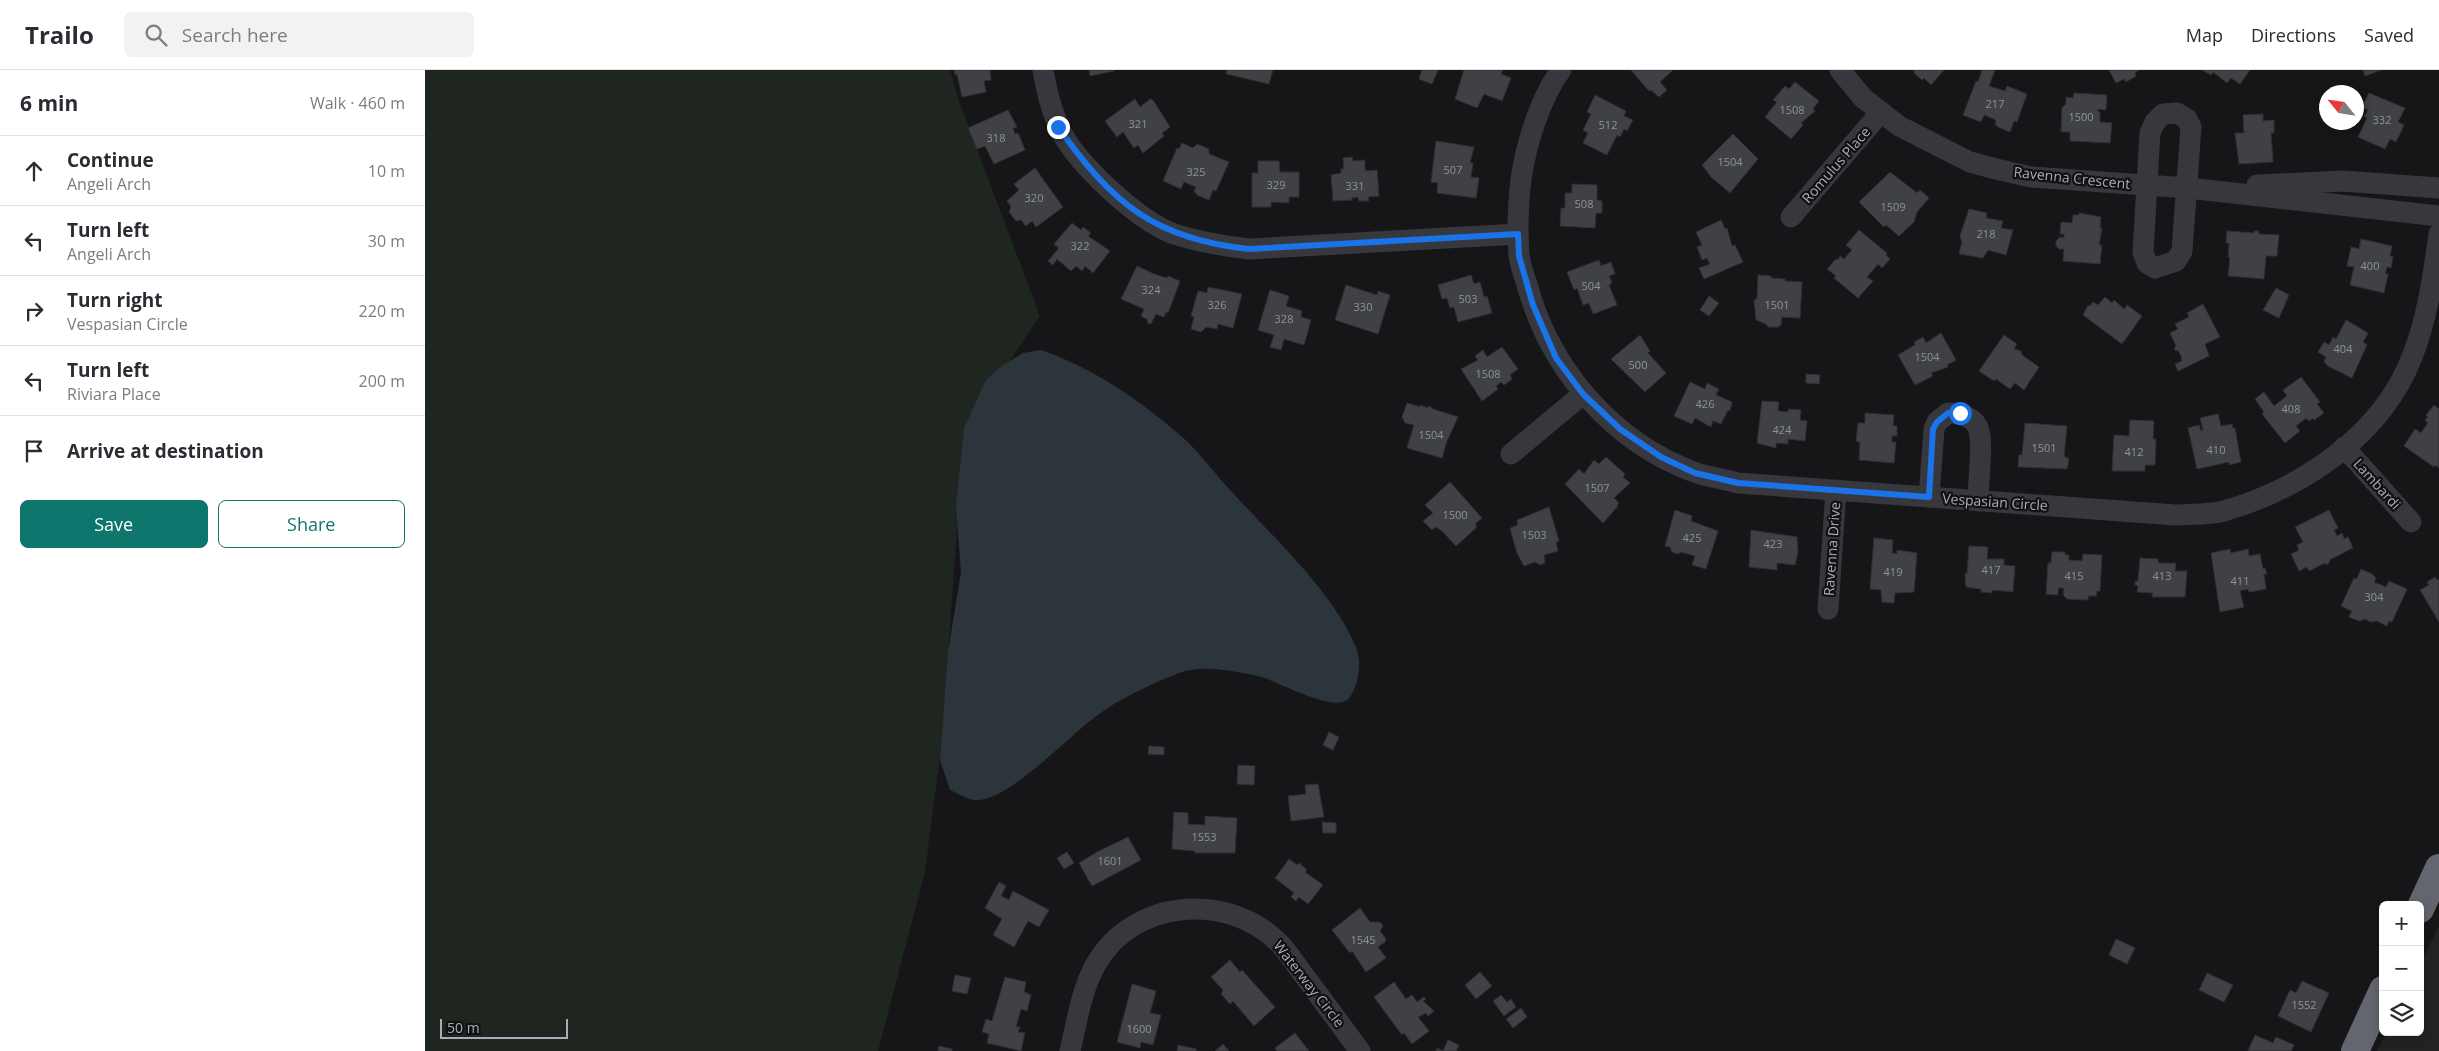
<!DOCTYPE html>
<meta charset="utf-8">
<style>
:root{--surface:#fff;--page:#f2f2f3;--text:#2b2b33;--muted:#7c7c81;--line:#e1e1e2;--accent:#0f766e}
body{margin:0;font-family:"Open Sans",sans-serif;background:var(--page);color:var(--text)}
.controls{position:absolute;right:15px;bottom:15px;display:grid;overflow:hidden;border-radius:8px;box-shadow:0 2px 8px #0003}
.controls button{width:45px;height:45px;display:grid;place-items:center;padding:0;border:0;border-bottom:1px solid var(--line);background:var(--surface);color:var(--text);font:25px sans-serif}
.compass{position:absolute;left:1894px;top:15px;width:45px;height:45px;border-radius:50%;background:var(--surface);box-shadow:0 2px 8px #0003;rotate:300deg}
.scale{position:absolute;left:15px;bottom:12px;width:128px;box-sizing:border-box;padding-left:5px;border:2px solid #a8adb8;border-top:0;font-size:14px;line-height:18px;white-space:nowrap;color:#a8adb8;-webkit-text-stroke:4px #111113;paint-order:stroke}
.stop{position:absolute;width:15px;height:15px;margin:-11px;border:4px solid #1a73e8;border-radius:50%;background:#fff}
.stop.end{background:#1a73e8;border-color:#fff;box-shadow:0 1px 5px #0008}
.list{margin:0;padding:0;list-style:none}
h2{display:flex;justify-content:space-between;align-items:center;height:65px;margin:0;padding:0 20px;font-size:21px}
h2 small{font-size:16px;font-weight:400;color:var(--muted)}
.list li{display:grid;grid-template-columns:32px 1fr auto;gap:15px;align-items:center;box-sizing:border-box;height:70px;padding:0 20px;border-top:1px solid var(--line)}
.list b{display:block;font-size:19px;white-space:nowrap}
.list p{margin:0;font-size:16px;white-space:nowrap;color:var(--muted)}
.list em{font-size:16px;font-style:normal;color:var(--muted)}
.actions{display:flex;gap:10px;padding:15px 20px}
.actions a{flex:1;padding:11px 0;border:1px solid var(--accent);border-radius:8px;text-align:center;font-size:18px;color:var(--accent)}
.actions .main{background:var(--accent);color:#fff}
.icon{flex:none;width:28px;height:28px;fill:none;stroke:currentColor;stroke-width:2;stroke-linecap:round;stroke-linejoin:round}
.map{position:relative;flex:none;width:2014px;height:981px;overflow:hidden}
header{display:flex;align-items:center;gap:30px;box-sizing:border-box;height:70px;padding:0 25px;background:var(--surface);border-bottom:1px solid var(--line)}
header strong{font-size:24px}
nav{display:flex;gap:28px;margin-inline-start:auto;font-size:18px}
.search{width:350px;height:45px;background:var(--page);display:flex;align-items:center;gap:12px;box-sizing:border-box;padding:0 18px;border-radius:8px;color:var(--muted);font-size:19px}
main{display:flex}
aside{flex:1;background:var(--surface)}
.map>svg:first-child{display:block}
.built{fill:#222225}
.green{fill:#1e261f}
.water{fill:#2c353c}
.building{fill:#404145;stroke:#303034}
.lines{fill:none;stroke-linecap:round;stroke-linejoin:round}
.minor{stroke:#37383d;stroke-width:21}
.highway{stroke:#63666e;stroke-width:28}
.route{stroke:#1a73e8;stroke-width:6}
.labels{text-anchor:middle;stroke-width:4.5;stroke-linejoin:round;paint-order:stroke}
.number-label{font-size:11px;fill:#8e929b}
.street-label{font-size:14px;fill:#a8adb8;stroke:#111113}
</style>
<header>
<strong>Trailo</strong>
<div class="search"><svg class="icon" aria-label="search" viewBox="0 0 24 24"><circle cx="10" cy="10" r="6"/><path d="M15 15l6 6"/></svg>Search here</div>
<nav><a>Map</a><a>Directions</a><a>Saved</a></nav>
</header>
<main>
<aside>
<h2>6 min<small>Walk · 460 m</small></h2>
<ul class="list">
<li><svg class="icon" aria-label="ahead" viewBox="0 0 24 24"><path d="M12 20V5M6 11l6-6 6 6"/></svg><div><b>Continue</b><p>Angeli Arch</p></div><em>10 m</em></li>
<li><svg class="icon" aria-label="left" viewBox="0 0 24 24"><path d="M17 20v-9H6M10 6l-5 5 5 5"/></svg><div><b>Turn left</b><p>Angeli Arch</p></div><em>30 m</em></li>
<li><svg class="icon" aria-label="right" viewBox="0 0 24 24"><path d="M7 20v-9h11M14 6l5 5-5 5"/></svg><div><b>Turn right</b><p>Vespasian Circle</p></div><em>220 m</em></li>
<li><svg class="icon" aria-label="left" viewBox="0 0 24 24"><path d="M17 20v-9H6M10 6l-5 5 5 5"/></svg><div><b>Turn left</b><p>Riviara Place</p></div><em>200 m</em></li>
<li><svg class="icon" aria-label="arrive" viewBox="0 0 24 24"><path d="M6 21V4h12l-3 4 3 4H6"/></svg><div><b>Arrive at destination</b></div></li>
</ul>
<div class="actions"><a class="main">Save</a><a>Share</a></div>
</aside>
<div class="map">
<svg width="2014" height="981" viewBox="0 0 2014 981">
<rect width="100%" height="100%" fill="#161618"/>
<!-- built -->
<path class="built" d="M2014,856V981H1952L1962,962H1995V894Z"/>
<!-- green -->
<path class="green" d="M0,0H525L535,34L615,246L539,358L517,671L500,802L453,981H0Z"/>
<!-- water -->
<path class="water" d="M616,280C665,297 709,326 749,360C771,377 788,402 807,422C848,467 908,522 931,577C937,593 934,613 925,627C913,646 851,610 833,606C809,601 777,594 754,603C724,615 695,628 670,647C643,667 582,732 551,730C543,730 532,723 525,720L515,690L523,582L536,502L531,436L539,358L561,310L578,295L598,283Z"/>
<!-- building -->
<g class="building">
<path d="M529,0H565L566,10L559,11L561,22L537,27L532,4L530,5Z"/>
<path d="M664,0H689V1L665,6Z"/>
<path d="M802,0H848L844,14L801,4Z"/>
<path d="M997,0H1013L1007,14L994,9Z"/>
<path d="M1039,0H1078L1076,4L1086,8L1077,31L1059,24L1052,38L1030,29Z"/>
<path d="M1206,0H1248L1235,12L1242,20L1234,27L1226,20L1224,21Z"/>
<path d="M1489,0H1519L1506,15L1499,8L1497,10L1489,3Z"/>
<path d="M1557,0H1570L1564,16L1580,21L1582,16L1602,24L1592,52L1589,51L1585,62L1573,57L1570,54L1571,50L1559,45L1556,52L1538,45L1551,11L1553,12Z"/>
<path d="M1684,0H1714L1710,3L1711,6L1701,12L1699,9L1691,13Z"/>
<path d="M1777,0H1825L1815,14L1806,8L1802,13L1788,2L1786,5Z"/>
<path d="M1938,0H1956L1940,6Z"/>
<path d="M1370,12L1394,31L1388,39L1390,41L1376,53L1378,55L1366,69L1340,47L1352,32L1348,30L1360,16L1364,19Z"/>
<path d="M1649,23L1682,25L1681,40L1673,39V42H1675V52L1687,53L1685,73L1645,71V62H1636L1637,38L1641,34V27L1648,28Z"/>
<path d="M1944,23L1980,38L1973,52L1979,55L1971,72L1965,69L1960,79L1933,67L1942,48L1939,47L1943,40L1937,37Z"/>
<path d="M1170,25L1201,41L1199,46L1208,50L1202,61L1199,59L1195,67L1192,65L1182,85L1158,73L1163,63L1158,60L1166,44L1162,42Z"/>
<path d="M710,29L715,37L725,29L728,30L745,57L737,63L739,66L718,83L713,75L709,78L698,62L692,67L680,51Z"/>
<path d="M583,40L592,57L588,58L590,64L593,63L600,80L569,94L560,76L552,79L543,58Z"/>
<path d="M1838,44V51L1849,50V63H1846L1848,92L1814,94L1810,63H1819L1818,45Z"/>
<path d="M1308,64L1333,89L1305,123L1286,107L1277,95Z"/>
<path d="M1011,71L1049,77L1045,93H1048L1046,107L1054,108L1051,128L1012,123L1013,113L1006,112Z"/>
<path d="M757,73L768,78L772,74L784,79V84L804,92L791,121L788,120L784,130L772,125L769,121L771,117L759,112L756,119L738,111L752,78L754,79Z"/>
<path d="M927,87L928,91L940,90V101L952,100L954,126L943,127L944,131H934L933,127L927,128V130L908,131L906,105L916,103V99H919L918,88Z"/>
<path d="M833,91H854L855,102H874V127H864V133L846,132V137H827V103H833Z"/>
<path d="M610,98L638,137L611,157L607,151L601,156L596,150L591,151L584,142L586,137L582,131L594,120L589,114Z"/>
<path d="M1465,102L1492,123L1495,120L1504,128L1492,142L1489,152L1474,166L1461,155L1459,157L1434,132Z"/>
<path d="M1147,114L1172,115V130L1177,131V143H1171L1170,158L1135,156L1136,138H1140V123H1147Z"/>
<path d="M1544,139L1562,143L1561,148L1578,151L1576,158L1588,160L1581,185L1563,180L1558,188L1534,184L1537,172L1535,166Z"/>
<path d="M1654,143L1676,147L1675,158H1677L1674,175H1677L1675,194L1638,191L1639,179H1634L1631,176V171L1635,167L1639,168V164H1635L1636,152L1647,153L1648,145H1654Z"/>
<path d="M1296,150L1300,159L1302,158L1307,176L1310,175L1318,192L1279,209L1274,198L1285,194L1282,188L1277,190L1272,177L1277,175L1271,162Z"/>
<path d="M647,153L656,160L658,157L666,163L663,166L685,181L668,203L660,196L657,201L651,196L646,201L632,189L628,195L623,191L634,178L629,174Z"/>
<path d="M1434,160L1462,183L1461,185L1465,189L1457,198L1453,194L1442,207L1448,211L1433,228L1409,208L1411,206L1402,199L1411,189L1413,190L1415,186L1419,189L1427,180L1421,175Z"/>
<path d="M1802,161L1829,163V161H1834V164L1854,165L1852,186H1841L1839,209L1803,206L1805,187H1803L1804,173H1801Z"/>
<path d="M1936,169L1967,176L1965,186L1968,187L1966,198L1962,197L1960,204H1963L1959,223L1925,215L1929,197L1922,196L1926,177L1934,179Z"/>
<path d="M1174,190L1176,196L1186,192L1190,204L1184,206L1187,213L1184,215L1192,235L1168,244L1164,233L1158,235L1152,218L1149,220L1142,202Z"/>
<path d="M712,196L729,204L742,208L743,206L755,211L743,243L741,242L739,247L731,244L726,254L722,253L723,250L716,246L719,239L696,229Z"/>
<path d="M1046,205L1049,214L1055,212L1059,227L1062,226L1067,243L1033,252L1029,237L1025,238L1022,228L1017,229L1013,215Z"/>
<path d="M1333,205L1346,206V208L1360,209V211L1377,212L1375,248L1357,247L1356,255L1353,257H1343L1341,254L1331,250L1329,230L1332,229Z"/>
<path d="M921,215L952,225L953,221L965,225L953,264L910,250Z"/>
<path d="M783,217L817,224L808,258L793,254L792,259L781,257L776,262L766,259L769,247L766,246L773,221L782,223Z"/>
<path d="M1851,218L1864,225L1854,248L1838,240Z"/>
<path d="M845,220L864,226L861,236L877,241L876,247L886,250L879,275L859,269L856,280L845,277L849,265L833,260Z"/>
<path d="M1284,226L1294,233L1284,246L1275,240Z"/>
<path d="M1680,227L1687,233L1689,230L1699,239L1702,235L1717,246L1697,274L1658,245L1663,235L1665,236L1668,232L1673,235Z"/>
<path d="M1778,234L1795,267L1780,274L1784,286L1753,301L1750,294L1757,291L1756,286L1753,280L1751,281L1749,278L1751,276L1745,263L1753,259L1750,254L1764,247L1762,243Z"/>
<path d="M1921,250L1943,263L1938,272L1942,275L1927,308L1903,296L1899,292L1901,287L1893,282L1899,272L1904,275L1908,267L1911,269Z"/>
<path d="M1516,263L1531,290L1522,295L1523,297L1506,303L1508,306L1490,315L1473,285L1490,275L1489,272L1498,267L1501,273Z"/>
<path d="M1215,265L1225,281L1223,283L1241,303L1220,322L1186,289Z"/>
<path d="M1579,265L1592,274L1589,279L1596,281L1597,285L1614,297L1599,320L1590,313L1585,319L1571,309L1569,311L1554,301Z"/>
<path d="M1077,277L1093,299L1085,305L1087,309L1079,315L1076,312L1071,316L1073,319L1057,331L1036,299L1053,290L1050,286L1058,280L1062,287Z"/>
<path d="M1381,304L1395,305L1394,314L1381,313Z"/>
<path d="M1876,307L1895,332L1892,334L1899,343L1889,350L1888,348L1884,351L1881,348L1871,356L1875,361L1860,373L1837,344L1839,342L1830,329L1839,322L1849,336L1862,326L1858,320Z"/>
<path d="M1265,312L1280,319L1282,313L1294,319L1291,325L1307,332L1305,341L1303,340L1296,354L1288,351L1286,357L1270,348L1267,354L1249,346Z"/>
<path d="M1337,331L1354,332L1353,341L1363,342V339L1376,340L1375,350L1382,351L1380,371L1363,369V374L1351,373V378L1332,373Z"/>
<path d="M982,333L995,337V335L1003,338L1004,336L1008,339L1033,347L1022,371L1017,388L982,378L989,355L980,353L977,347Z"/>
<path d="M2009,335L2014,339V398L2010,395L2009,397L1979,376L1990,359L1996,363L2003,353L2000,350L2003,347L2001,345Z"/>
<path d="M1440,343L1469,345L1468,356H1472V366H1467V372H1471L1469,393L1434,390L1435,372L1431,371L1433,353H1440Z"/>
<path d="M1793,344L1796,356L1807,354L1808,358H1810L1816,392L1804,395V392L1772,399L1763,358L1774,355L1776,361L1778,360L1775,348Z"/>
<path d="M1705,350L1729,351L1728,369H1731L1730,395H1720V401H1687L1689,365L1704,366Z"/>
<path d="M1600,353L1642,356L1639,386L1644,389L1642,399L1593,397L1594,385H1597Z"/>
<path d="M1181,387L1200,404L1198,407L1205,413L1189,428L1194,433L1192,435L1193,436L1178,453L1140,414L1154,399L1159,404L1169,390L1174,394Z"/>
<path d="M1025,412L1057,448L1050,454L1052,457L1031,476L1017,461L1011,457L1007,460L998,451L1008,443L1000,435Z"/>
<path d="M1124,437L1134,471L1131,472L1133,481L1119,485L1120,493L1115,495L1110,492L1099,496L1092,483L1085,458L1093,455L1092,450Z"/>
<path d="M1250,440L1267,446L1266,451L1293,461L1281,499L1267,495L1270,486L1256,482L1253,484L1247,482L1245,477L1240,476Z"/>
<path d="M1904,440L1913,458L1909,460L1912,466L1917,463L1919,469L1923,467L1928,478L1904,490L1905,492L1901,495L1900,493L1884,501L1882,497L1874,501L1866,484L1874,480L1872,475L1878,472L1870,457Z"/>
<path d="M1326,460L1372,467L1373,482L1370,495L1352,493V500L1324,497Z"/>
<path d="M1449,468L1468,470L1467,483L1472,484V480L1492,483L1489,522L1470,523L1469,533L1457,532L1456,520L1445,519Z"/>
<path d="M1544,476L1563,477L1562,489H1579V495L1590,496L1588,522L1567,520V523L1556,522V519L1541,517L1540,503L1542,504Z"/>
<path d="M1805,479L1806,483L1823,479L1824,486L1835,484L1838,499L1840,498L1842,504H1839L1841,519L1824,522L1823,519L1815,521L1819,537L1795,542L1786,483Z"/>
<path d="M1627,482H1640V485H1644V490L1657,491L1658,484L1677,485L1675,521H1672L1671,526H1663V530L1642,529L1638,525L1639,518H1633V525L1621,524L1623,493H1626Z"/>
<path d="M1715,488L1733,489V493H1751L1750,501H1762L1760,527H1727L1728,523L1712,522L1713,516L1710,515V511H1713Z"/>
<path d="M1936,499L1947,504L1951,508L1949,512L1961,517L1964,511L1982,519L1967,552L1964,551L1962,556L1952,551L1946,552L1940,549L1934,551L1924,547L1927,541L1916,536L1929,508L1932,509Z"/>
<path d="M2010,507L2012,510L2014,509V552L1995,520L2004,515L2002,512Z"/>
<path d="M904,662L914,667L908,680L898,675Z"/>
<path d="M724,676L739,677V685L723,684Z"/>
<path d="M813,695L830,696L829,715L812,714Z"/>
<path d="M893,714L899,747L866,751L863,726L881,724L880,715Z"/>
<path d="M749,742L763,743V754L780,755V746L812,748L810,783H770V781L747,779Z"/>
<path d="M897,752L911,753V763H898Z"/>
<path d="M703,767L716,790L667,816L654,793L672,782Z"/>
<path d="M642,782L649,793L639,799L632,788Z"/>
<path d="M864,789L872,795L874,793L882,800L880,802L898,815L883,834L874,827L871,831L866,827L869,823L850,808Z"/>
<path d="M574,812L581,816L576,826L584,830L588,821L624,840L614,857L603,851L589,877L568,865L577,849L560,838Z"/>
<path d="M935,838L945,852H955L958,856L955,861L961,869L960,872L953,877L961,888L941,902L927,881L925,883L907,860Z"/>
<path d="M1691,869L1710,878L1702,894L1684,885Z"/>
<path d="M805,890L815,902L817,900L850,937L829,956L808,931L805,934L796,924L798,920L786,907Z"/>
<path d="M1055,902L1067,916L1051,929L1040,915Z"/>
<path d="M1782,903L1808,915L1799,932L1774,920Z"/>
<path d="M530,905L546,908L542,924L527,921Z"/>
<path d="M580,907L601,912L599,922L606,925L602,941L596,939L591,957H595L593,962L600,963L596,981L562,973L564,964L557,962L561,949L567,951Z"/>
<path d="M1877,911L1904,923L1886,962L1853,946L1865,920L1871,923Z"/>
<path d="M969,912L981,929L987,925L992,932L999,927L1001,929L998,931L1009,941L1003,946L1001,943L993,947L1004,961L987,974L979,963L977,965L949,927Z"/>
<path d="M707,914L731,921L725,943L736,945L728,975L716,972L715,978L692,972Z"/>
<path d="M1076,925L1082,932L1086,929L1091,937L1079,946L1068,931Z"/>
<path d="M1096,938L1102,947L1088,958L1081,949Z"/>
<path d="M870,963L884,981H852L850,978Z"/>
<path d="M1830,965L1848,973L1851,967L1869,975L1866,981H1823Z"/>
<path d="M1023,970L1034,975L1031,981H1011L1012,978L1018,981Z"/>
<path d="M798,974L804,981H790Z"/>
<path d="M753,975L771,979V981H752Z"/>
<path d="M514,976L527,979V981H513Z"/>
</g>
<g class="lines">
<!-- minor -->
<g class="minor">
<path d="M618,0C621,19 626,38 633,55C648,91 712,150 749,164C774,172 798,176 824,179L1093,164"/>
<path d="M1136,0C1115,28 1101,75 1096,109C1093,135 1092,159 1094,185C1095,196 1100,207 1103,218C1126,300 1188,372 1269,402C1283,407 1299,409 1313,413L1750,445C1766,444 1784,445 1799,441C1878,418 1957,365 1987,287C2003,247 2008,206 2014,164"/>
<path d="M1415,0L1438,28L1474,56L1545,92L1571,99L1606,107L1763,118L2014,146"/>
<path d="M1752,43L1762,49L1766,57L1757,181L1751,191L1730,198L1722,193L1718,182L1725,63L1730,52L1738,44Z"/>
<path d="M1832,115L1918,111L2014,118"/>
<path d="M1366,147L1456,42"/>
<path d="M1919,377L1986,452"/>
<path d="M1086,384L1158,324"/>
<path d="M1504,427L1509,359L1512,352L1523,343C1535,343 1551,347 1554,361C1558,374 1553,415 1553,431"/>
<path d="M1403,539L1411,420"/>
<path d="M645,981C652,952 656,920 671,894C708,829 801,822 852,871C862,880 870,894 878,904C897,930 916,955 935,981"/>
</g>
<!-- highway -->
<g class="highway">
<path d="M1995,839L2014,798"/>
<path d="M1930,981L1958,920"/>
</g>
</g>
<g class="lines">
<!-- route -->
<path class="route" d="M633,57C687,133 729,169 824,179L1093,164L1094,186L1108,235L1131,288L1158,324L1195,359L1236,387L1270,403L1313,413L1504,427L1508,359L1512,352L1523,343H1535"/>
</g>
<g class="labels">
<!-- number labels -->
<g class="number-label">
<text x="1570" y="38">217</text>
<text x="1367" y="44">1508</text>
<text x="1656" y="51">1500</text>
<text x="1957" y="54">332</text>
<text x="713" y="58">321</text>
<text x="1183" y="59">512</text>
<text x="571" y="72">318</text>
<text x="1305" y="96">1504</text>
<text x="1028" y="104">507</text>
<text x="771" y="106">325</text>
<text x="851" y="119">329</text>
<text x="930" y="120">331</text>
<text x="609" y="132">320</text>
<text x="1159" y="138">508</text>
<text x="1468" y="141">1509</text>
<text x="1561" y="168">218</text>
<text x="655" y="180">322</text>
<text x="1945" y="200">400</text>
<text x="1166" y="220">504</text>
<text x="726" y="224">324</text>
<text x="1043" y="233">503</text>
<text x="792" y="239">326</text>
<text x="1352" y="239">1501</text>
<text x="938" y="241">330</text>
<text x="859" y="253">328</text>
<text x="1918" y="283">404</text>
<text x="1502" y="291">1504</text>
<text x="1213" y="299">500</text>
<text x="1063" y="308">1508</text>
<text x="1280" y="338">426</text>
<text x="1866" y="343">408</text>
<text x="1357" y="364">424</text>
<text x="1006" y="369">1504</text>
<text x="1619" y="382">1501</text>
<text x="1791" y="384">410</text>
<text x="1709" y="386">412</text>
<text x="1172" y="422">1507</text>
<text x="1030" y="449">1500</text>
<text x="1109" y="469">1503</text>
<text x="1267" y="472">425</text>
<text x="1348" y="478">423</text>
<text x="1566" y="504">417</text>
<text x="1468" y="506">419</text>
<text x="1649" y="510">415</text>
<text x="1737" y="510">413</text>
<text x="1815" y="515">411</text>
<text x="1949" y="531">304</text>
<text x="779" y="771">1553</text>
<text x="685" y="795">1601</text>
<text x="938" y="874">1545</text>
<text x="1879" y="939">1552</text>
<text x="714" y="963">1600</text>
</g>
<!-- street labels -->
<g class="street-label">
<text transform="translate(1411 95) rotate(-49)" y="5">Romulus Place</text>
<text transform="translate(1647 108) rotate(6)" y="5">Ravenna Crescent</text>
<text transform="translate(1952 414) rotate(48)" y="5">Lambardi</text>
<text transform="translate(1570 432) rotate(4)" y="5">Vespasian Circle</text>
<text transform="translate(1407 479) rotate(-86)" y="5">Ravenna Drive</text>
<text transform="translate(884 914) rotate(52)" y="5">Waterway Circle</text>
</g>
</g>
</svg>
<div class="controls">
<button>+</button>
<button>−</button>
<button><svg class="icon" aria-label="layers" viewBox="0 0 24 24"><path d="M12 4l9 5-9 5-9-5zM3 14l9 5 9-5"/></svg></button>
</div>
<svg class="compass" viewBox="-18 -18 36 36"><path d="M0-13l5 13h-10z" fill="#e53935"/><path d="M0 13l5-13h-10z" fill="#7c7c81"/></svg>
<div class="scale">50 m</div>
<div class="stop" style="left:1535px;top:343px"></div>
<div class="stop end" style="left:633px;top:57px"></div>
</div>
</main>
